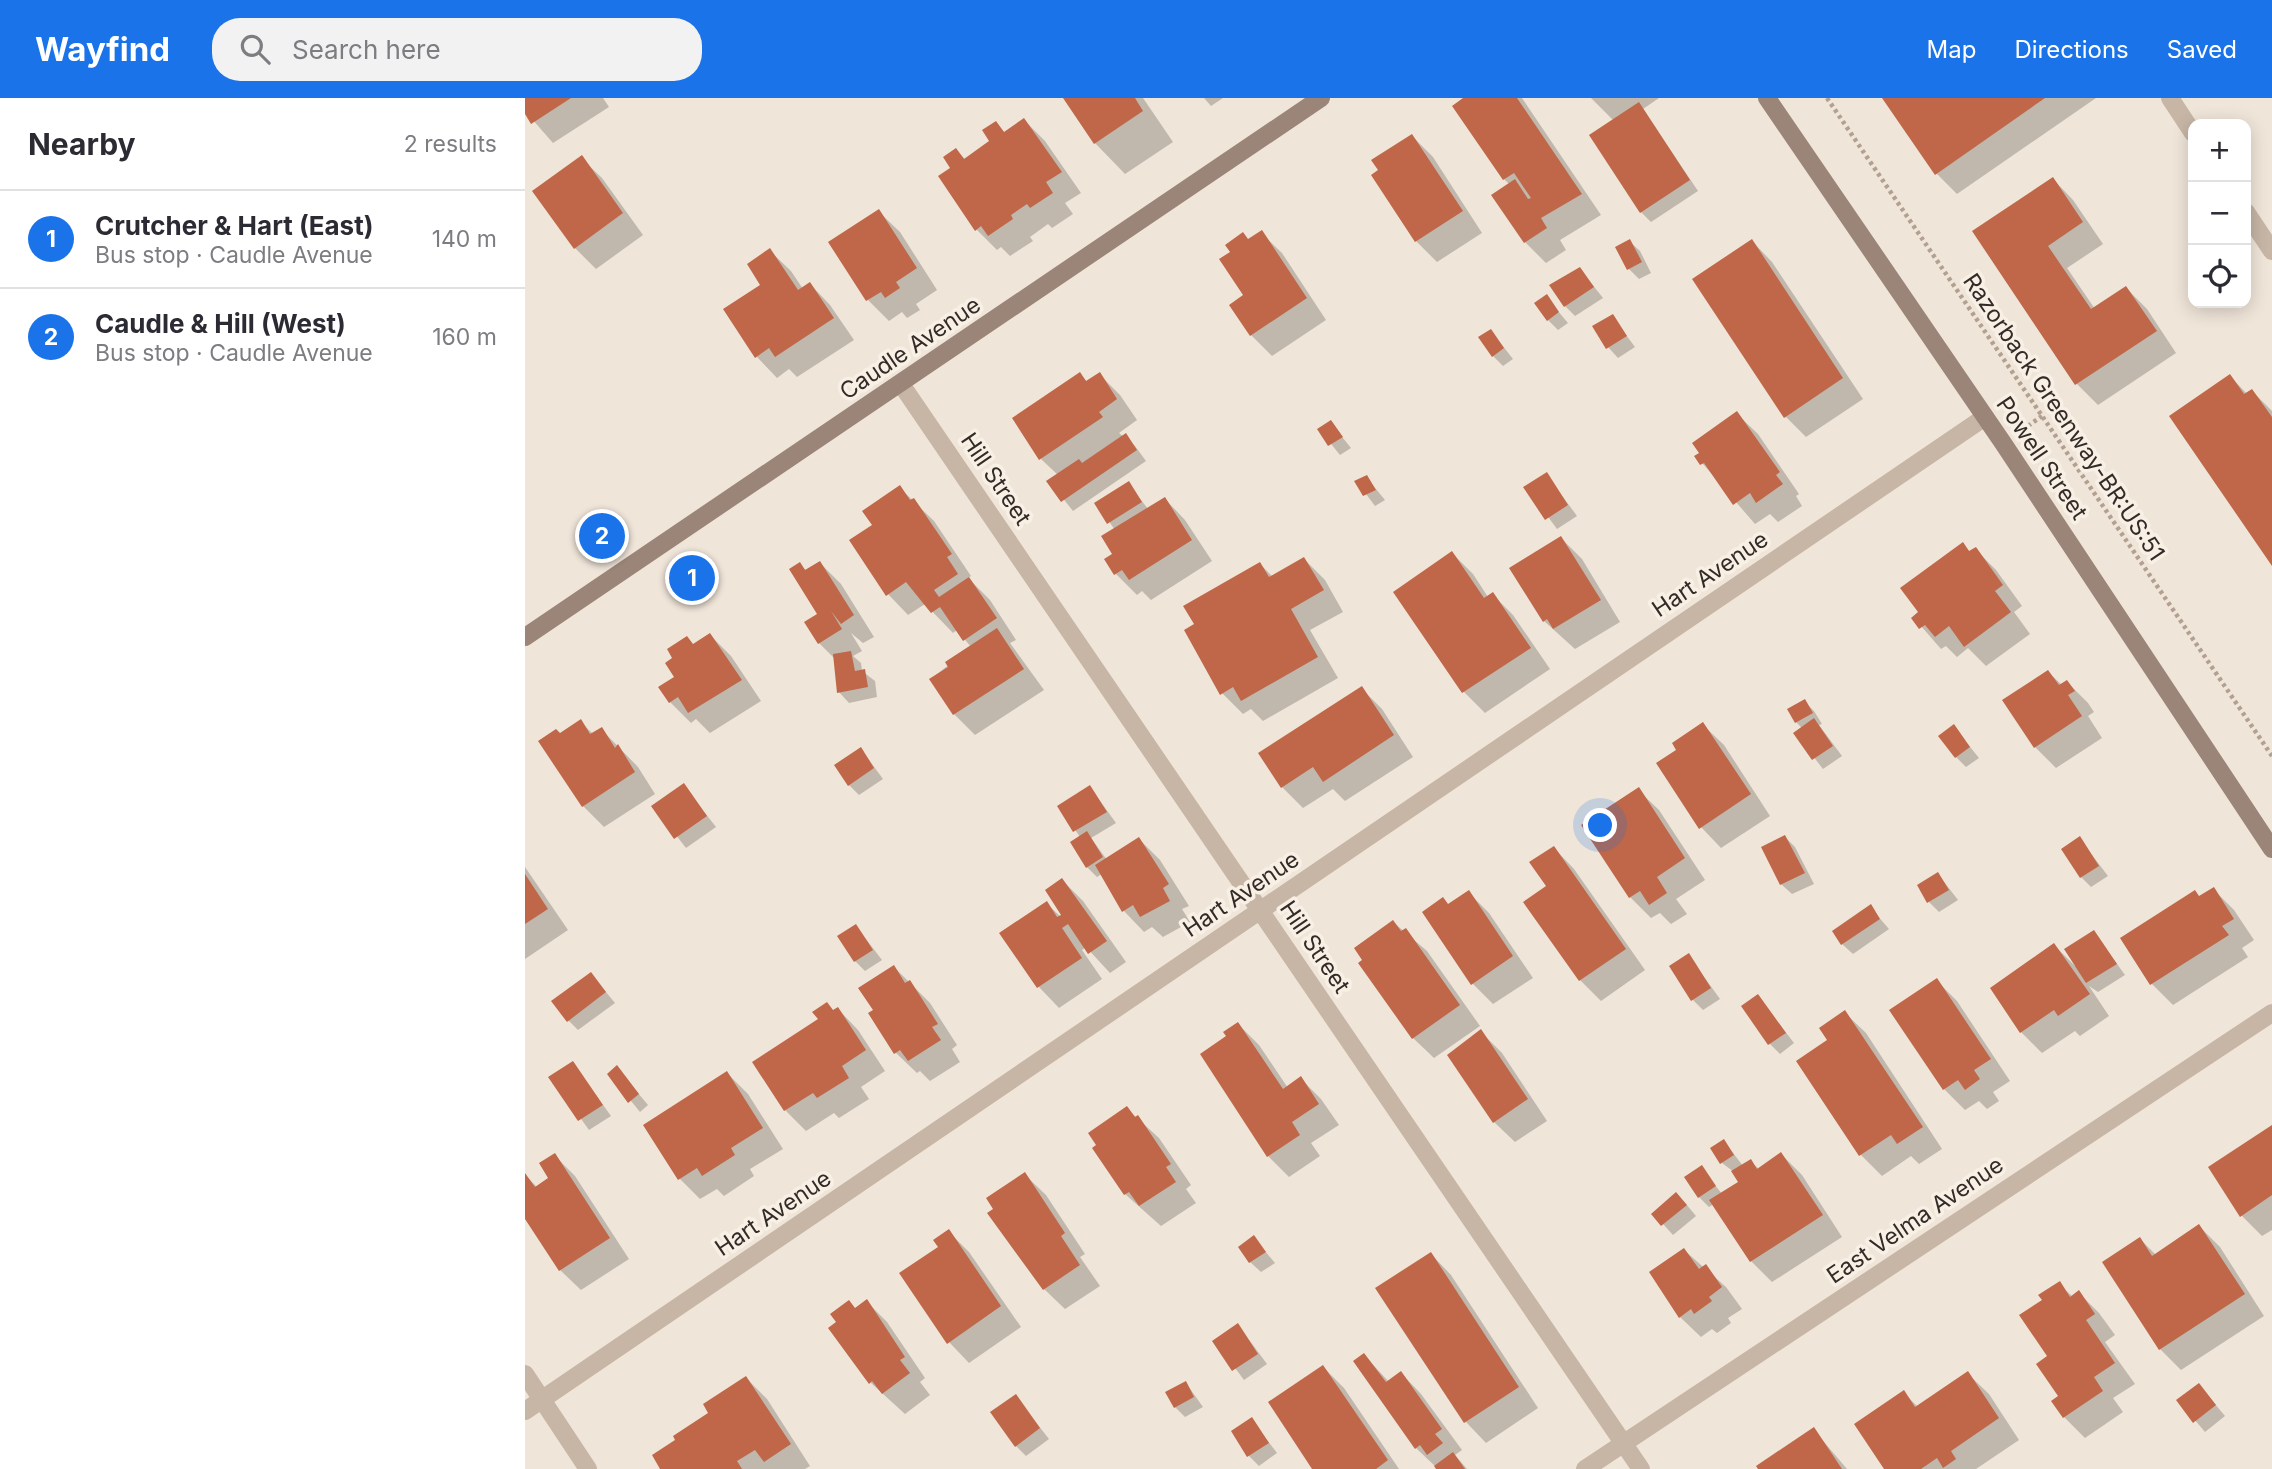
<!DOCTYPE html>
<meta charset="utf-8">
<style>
:root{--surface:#fff;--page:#f2f2f3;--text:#2b2b33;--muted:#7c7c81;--line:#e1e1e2;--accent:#1a73e8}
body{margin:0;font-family:Inter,sans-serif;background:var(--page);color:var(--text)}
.controls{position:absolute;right:21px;top:21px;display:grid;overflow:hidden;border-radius:14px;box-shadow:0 4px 18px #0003}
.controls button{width:63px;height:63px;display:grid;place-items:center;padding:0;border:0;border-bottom:2px solid var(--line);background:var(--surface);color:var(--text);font:35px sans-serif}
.you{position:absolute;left:1076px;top:728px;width:24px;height:24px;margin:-18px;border:5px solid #fff;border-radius:50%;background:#1a73e8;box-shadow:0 0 0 10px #1a73e833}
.badge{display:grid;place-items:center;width:46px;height:46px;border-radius:50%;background:var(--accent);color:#fff;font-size:23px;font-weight:700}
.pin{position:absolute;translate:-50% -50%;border:4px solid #fff;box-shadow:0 2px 7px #0006}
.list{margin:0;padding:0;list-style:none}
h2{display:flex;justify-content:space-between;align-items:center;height:91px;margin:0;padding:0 28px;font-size:30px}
h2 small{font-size:23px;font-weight:400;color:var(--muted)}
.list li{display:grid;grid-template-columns:46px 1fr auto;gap:21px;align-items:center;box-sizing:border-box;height:98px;padding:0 28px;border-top:2px solid var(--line)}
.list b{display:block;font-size:26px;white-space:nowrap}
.list p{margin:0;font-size:23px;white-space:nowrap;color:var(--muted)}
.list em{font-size:23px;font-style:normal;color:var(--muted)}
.icon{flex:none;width:38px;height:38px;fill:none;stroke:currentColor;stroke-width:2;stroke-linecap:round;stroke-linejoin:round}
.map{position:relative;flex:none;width:1747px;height:1371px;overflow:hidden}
header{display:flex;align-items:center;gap:42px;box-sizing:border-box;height:98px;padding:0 35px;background:var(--accent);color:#fff}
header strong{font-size:33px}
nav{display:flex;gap:38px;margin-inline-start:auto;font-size:24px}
.search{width:490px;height:63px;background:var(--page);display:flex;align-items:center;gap:18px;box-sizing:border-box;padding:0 24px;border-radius:28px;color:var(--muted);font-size:26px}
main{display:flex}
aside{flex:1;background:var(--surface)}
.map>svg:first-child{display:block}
.shadow{fill:#0003}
.building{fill:#bf6748}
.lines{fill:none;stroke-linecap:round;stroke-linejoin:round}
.path{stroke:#b2a091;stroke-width:4.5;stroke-dasharray:3.5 3.5;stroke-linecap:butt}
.street{stroke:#c7b6a6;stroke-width:18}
.secondary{stroke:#9a8578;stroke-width:18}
.labels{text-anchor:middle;stroke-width:7;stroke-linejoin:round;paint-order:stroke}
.street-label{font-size:23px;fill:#332b27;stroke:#f8f0e5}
</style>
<header>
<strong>Wayfind</strong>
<div class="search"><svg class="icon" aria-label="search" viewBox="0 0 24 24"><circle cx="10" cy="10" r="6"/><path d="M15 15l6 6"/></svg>Search here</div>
<nav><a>Map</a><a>Directions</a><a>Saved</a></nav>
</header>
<main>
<aside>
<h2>Nearby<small>2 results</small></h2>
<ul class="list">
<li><span class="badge">1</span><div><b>Crutcher &amp; Hart (East)</b><p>Bus stop · Caudle Avenue</p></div><em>140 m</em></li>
<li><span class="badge">2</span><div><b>Caudle &amp; Hill (West)</b><p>Bus stop · Caudle Avenue</p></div><em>160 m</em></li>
</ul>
</aside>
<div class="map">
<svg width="1747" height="1371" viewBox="0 0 1747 1371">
<rect width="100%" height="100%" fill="#f0e5d9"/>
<!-- shadow -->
<g class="shadow">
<path d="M0,0H78L84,9L28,45L0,13Z"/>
<path d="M540,0H618L648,44L600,76L570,45Z"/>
<path d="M679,0H698L686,8Z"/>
<path d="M941,0H997L1076,117L1035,142L1041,152L1021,165L1000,144L968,98L985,87L979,81Z"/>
<path d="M1066,0H1134L1118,11L1173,93L1126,124L1116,114L1089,23Z"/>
<path d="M1359,0H1571L1432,96L1411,75Z"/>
<path d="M499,22L520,43L556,95L540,105L548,116L527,130L523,126L505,139L508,143L485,158L476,149L472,152L451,131L428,70L431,52L441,62L467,44L470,25L480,35Z"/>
<path d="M887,38L908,59L957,135L912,164L891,143Z"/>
<path d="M56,60L77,80L118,137L71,171L50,150Z"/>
<path d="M1528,81L1548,102L1578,146L1542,170L1570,211L1601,190L1622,211L1651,255L1573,307L1552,286L1449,133Z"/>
<path d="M354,114L375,134L412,192L391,206L395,212L382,220L377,214L364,223L343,202L306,144Z"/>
<path d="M736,135L757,155L801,222L747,258L726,237L706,207L721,197L724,142Z"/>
<path d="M1104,143L1115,153L1126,175L1114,181L1104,171Z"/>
<path d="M1227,143L1247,164L1338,301L1281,339L1260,318Z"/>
<path d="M245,153L266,173L278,191L285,186L305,207L329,242L272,279L264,271L252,280L232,259L238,187Z"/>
<path d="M1055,171L1078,200L1050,218L1040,208Z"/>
<path d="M1021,199L1043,225L1033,232L1023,222Z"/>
<path d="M1087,218L1110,249L1093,260L1083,249Z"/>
<path d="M966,233L988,261L978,268L968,258Z"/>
<path d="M555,276L562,284L574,276L595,297L612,322L594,335L610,348L621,363L548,413L524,383L533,377L516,361Z"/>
<path d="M1705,278L1722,296L1727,293L1747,313V465Z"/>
<path d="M1212,316L1233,336L1274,396L1271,398L1277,408L1253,424L1245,416L1230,426L1172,359Z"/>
<path d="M805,324L826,350L815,357L794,331Z"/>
<path d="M1021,376L1052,418L1032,431L1001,389Z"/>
<path d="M841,379L860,402L850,408L832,384Z"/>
<path d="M603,385L623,411L640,401L660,422L687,463L626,502L617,493L612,497L591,476L590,432L571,405Z"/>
<path d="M375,390L409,423L446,478L443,480L465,502L491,542L485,545L519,592L450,637L429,616L406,581L446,549L432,532L428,535L400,506L383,517L363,496L349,428Z"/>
<path d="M1036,440L1057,461L1095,524L1050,551L1019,523Z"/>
<path d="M1438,447L1446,455L1450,451L1471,472L1497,508L1489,514L1505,536L1461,568L1443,550L1432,559L1421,548L1416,551L1389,520L1395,514Z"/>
<path d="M927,455L948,476L963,499L967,496L988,517L1025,571L960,615L939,594L870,494Z"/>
<path d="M779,461L800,482L818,514L785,532L813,580L738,623L726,611L718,616L697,595L671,527L735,466L748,479Z"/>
<path d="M295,465L316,486L349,539L338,545L326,535L337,553L328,558L336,565L337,573L350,583L352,599L324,605L314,594L311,562L294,545V516L275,467L282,473Z"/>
<path d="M185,537L206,558L236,603L185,635L171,621L166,625L145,604L151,579L169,548Z"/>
<path d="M1523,574L1537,587L1542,584L1563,605L1569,614L1563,618L1577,640L1531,670L1510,649L1479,603Z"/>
<path d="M836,590L857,611L888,659L820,703L808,691L778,710L757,689L736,655Z"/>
<path d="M1279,603L1289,613L1297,626L1294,627L1317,658L1298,671L1270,635L1277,630L1271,624Z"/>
<path d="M56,624L68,636L76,631L113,669L130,696L79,729L58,708L35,637Z"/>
<path d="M1178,627L1199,647L1245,718L1196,750L1176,729L1153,652Z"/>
<path d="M1429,629L1454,660L1441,669L1431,659Z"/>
<path d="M336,651L358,681L334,697L324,687Z"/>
<path d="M159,688L191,729L161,750L129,709Z"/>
<path d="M565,689L591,725L566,740L582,762L614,741L635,762L664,808L657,811L665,824L638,839L627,829L619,834L599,813L577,776L572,779L562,769L555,739L534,708Z"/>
<path d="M1113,692L1134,712L1180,782L1151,801L1162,816L1146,826L1135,815L1126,820L1105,799L1059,727Z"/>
<path d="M1260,739L1270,749L1289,786L1267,796L1256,786Z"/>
<path d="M1554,740L1583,778L1566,789L1556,779Z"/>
<path d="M1029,750L1049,771L1120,872L1076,903L1055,882L1001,804L1023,788Z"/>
<path d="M0,769L43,832L0,861Z"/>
<path d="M1413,776L1433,802L1414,814L1404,804Z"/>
<path d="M537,782L558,803L601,864L585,875L561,849L557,852L577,881L534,910L514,889L477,836L521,805L536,819L539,817Z"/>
<path d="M1688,791L1709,812L1729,842L1717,850L1723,859L1648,907L1627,886L1598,841Z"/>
<path d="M944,795L964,815L1008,880L968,906L948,886L925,808Z"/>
<path d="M1345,809L1364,831L1328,856L1317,846Z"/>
<path d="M868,824L902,853L955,928L909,960L888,940Z"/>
<path d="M331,828L357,862L340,873L330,863Z"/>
<path d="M1569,834L1600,877L1573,894L1564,888L1584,918L1555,938L1550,933L1517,955L1496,934L1529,847L1550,868Z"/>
<path d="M1164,858L1195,901L1178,912L1168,902Z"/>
<path d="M369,869L405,905L432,947L427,951L435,964L405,983L395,973L392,975L371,955L350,913Z"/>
<path d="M66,876L90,905L53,932L43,922Z"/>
<path d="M1412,883L1432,903L1485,983L1468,994L1474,1003L1462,1011L1454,1003L1440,1012L1419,991Z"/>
<path d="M1233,898L1269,945L1255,956L1245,946Z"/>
<path d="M313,911L333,932L360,973L336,989L344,1001L314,1020L309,1015L281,1033L260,1012L229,965Z"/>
<path d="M1320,915L1341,935L1417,1051L1394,1066L1386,1058L1357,1078L1336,1057L1274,963L1304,943Z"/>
<path d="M713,926L734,947L763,990L776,981L796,1001L814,1027L786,1045L795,1058L764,1079L743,1058L703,939Z"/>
<path d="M956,934L977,955L1022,1023L990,1044L969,1024Z"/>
<path d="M48,965L86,1018L64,1032L26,979Z"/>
<path d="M92,970L123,1007L115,1014L84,976Z"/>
<path d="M202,975L223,996L258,1051L225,1071L229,1078L199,1098L192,1091L175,1101L154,1080Z"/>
<path d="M601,1010L634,1040L666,1087L661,1091L671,1105L636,1128L600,1096Z"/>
<path d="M1747,1029V1132L1737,1138L1716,1117Z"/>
<path d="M1199,1043L1218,1068L1225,1063L1234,1071L1256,1056L1277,1077L1317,1139L1247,1184L1226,1163L1189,1106L1184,1109L1174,1099L1176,1069L1197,1096L1215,1084L1209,1074L1197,1065Z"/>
<path d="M29,1057L50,1078L104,1161L56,1192L35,1172L0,1118V1077L12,1089L26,1080Z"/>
<path d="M500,1077L521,1097L560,1156L555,1159L575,1188L540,1211L519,1191Z"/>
<path d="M1161,1106L1171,1118L1148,1137L1129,1116Z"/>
<path d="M1674,1128L1695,1149L1739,1218L1656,1272L1635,1251L1615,1141L1631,1157Z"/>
<path d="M424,1134L444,1154L496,1229L444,1265L424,1244Z"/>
<path d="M729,1140L750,1165L736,1174L725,1164Z"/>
<path d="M1159,1152L1201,1189L1217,1211L1203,1220L1206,1225L1192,1235L1187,1231L1176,1239L1155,1219Z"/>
<path d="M906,1156L926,1177L1013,1310L961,1345L941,1324L853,1190Z"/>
<path d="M1534,1186L1548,1199L1554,1195L1574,1215L1590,1237L1580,1244L1610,1286L1588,1300L1598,1314L1560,1340L1539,1319L1524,1259Z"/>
<path d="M341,1203L362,1224L400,1280L395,1284L405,1297L380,1316L346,1285L305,1230Z"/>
<path d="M713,1227L742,1266L719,1282L690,1243Z"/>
<path d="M839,1257L864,1284L876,1275L896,1296L937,1352L930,1357L942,1371H913L891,1350Z"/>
<path d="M798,1269L819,1290L874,1371H790Z"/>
<path d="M1443,1276L1464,1296L1494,1342L1451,1371H1361L1379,1295L1393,1309Z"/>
<path d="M221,1280L242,1301L285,1368L280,1371H138Z"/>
<path d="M661,1285L678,1309L660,1319L650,1309Z"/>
<path d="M1674,1287L1700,1318L1680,1334L1653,1302Z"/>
<path d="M491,1299L524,1341L501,1358L491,1348Z"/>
<path d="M727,1322L752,1355L734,1368L724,1358Z"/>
<path d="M1288,1331L1322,1371H1235Z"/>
</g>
<!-- building -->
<g class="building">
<path d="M0,0H46L6,26L0,16Z"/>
<path d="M538,0H610L618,13L569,46Z"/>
<path d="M938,0H992L1057,96L1016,120L1022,130L999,145L966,97L990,81L1003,101L1006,100L989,75L978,82L927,8Z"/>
<path d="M1357,0H1520L1410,77Z"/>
<path d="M1114,4L1165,82L1115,115L1064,37Z"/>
<path d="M499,20L537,74L521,84L528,95L505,110L502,106L486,117L488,121L463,138L456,128L450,133L413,78L425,70L418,59L431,50L439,61L464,43L457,32L471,23L479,34Z"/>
<path d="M887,36L938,113L890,144L846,77L853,72L846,62Z"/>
<path d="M57,57L98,115L49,151L7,93Z"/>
<path d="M1528,79L1558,124L1523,148L1566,211L1601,188L1632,233L1550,287L1447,133Z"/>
<path d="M354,111L392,170L371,184L375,190L360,200L356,194L341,203L303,144Z"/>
<path d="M737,132L782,200L725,238L704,207L718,197L694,161L705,154L700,147L718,134L723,141Z"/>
<path d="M1105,141L1117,164L1102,172L1090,149Z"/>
<path d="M1227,141L1318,280L1259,320L1167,181Z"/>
<path d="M245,150L273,192L285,184L309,220L250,259L244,250L230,260L198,211L235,187L222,166Z"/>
<path d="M1055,169L1069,189L1039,209L1024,187Z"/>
<path d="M1022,196L1034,214L1022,223L1009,205Z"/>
<path d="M1088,216L1102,238L1081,251L1067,228Z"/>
<path d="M966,231L979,250L967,259L953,239Z"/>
<path d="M555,274L561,283L575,274L592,301L574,314L578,319L514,362L487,320Z"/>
<path d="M1705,276L1719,296L1727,291L1747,319V468L1644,318Z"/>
<path d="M1212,313L1255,374L1251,377L1258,386L1231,405L1225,395L1208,407L1179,365L1175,367L1169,358L1174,355L1167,345Z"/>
<path d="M806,322L818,339L803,348L792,331Z"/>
<path d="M601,335L612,352L536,404L521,383L554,361L557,365Z"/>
<path d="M1022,374L1043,407L1020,422L998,389Z"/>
<path d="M842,377L851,392L838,398L829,383Z"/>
<path d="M604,383L617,404L582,426L569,405Z"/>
<path d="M375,387L385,402L389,400L427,456L422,459L433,476L409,492L414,499L444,479L472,520L438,543L415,509L406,515L381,484L361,498L324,442L347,427L337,413Z"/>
<path d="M640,399L667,442L604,482L597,472L589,477L579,461L587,456L576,438Z"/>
<path d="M1036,438L1076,502L1028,531L1022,521L1018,524L984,470Z"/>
<path d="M1438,444L1444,453L1451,449L1478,487L1470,493L1486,514L1439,549L1424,528L1410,539L1400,527L1394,531L1386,520L1393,514L1375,490Z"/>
<path d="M927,453L959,500L968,494L1006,550L937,595L868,494Z"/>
<path d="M779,459L799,492L766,511L793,559L716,603L708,589L695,597L659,532L669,526L658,508L735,464L744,479Z"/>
<path d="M295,463L329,517L316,526L306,513L317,531L293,546L279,524L292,516L264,471L275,464L280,472Z"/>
<path d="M472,530L499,571L428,617L404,581L423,569L420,564Z"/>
<path d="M185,535L217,582L163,615L153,599L144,605L133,589L149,579L140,565L147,560L142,551L162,538L168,546Z"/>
<path d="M326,553L330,573L340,571L343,589L312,595L308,556Z"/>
<path d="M1523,572L1534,587L1542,582L1550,593L1543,597L1557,618L1509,650L1477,602Z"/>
<path d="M837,588L869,637L798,684L788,669L756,690L733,655Z"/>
<path d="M1280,601L1288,615L1270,625L1262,611Z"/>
<path d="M1289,620L1308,648L1287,662L1268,635Z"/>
<path d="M56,621L65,636L77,629L90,650L93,646L110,674L57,709L13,643L31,631L35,635Z"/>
<path d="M1178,624L1226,696L1174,731L1131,665L1151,652L1147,645Z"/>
<path d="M1429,626L1445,649L1430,660L1413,638Z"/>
<path d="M336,649L349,670L323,688L309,667Z"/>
<path d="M159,685L182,718L149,741L126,708Z"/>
<path d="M565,687L582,714L548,734L532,708Z"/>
<path d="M1114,689L1160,760L1132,779L1142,795L1124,807L1115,793L1104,800L1056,727Z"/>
<path d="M562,733L578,759L561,770L545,744Z"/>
<path d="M1260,737L1280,775L1255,787L1236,749Z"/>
<path d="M1555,738L1574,768L1555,780L1536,751Z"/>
<path d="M614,739L644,786L638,790L645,803L615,819L608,807L597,814L570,767Z"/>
<path d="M1029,748L1101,851L1054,883L998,804L1021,788L1004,764Z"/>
<path d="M1413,774L1424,792L1402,805L1392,787Z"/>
<path d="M0,776L23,811L0,826Z"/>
<path d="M537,780L582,843L563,856L543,826L537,830L557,860L512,890L474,835L522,803L532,819L536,817L520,792Z"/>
<path d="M1689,789L1709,821L1697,828L1704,837L1625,887L1595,840L1670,792L1674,798Z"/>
<path d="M944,792L988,858L946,887L897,814L918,799L923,806Z"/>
<path d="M1346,806L1355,821L1316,847L1307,833Z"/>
<path d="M868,822L876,833L881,830L935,907L887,941L833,865L837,862L829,850Z"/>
<path d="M331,826L348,852L329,864L312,838Z"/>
<path d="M1569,832L1592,866L1561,885L1539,851Z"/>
<path d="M1529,845L1565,896L1533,918L1529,912L1495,935L1465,890Z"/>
<path d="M1164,855L1186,890L1166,903L1144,868Z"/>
<path d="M369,867L380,885L385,882L413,926L407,929L416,942L383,963L375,952L369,956L343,915L348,912L333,890Z"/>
<path d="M66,874L81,894L42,924L26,903Z"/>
<path d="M1412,880L1466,961L1449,972L1455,981L1440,992L1433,982L1418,992L1364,912Z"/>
<path d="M1233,896L1261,935L1243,947L1216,908Z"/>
<path d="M302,904L308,912L313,909L341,952L317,968L324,980L292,1000L288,995L259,1013L227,964L293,921L287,914Z"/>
<path d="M1320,912L1398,1029L1372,1046L1366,1037L1334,1058L1271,963L1302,942L1294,930Z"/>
<path d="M713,924L758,991L776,978L794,1006L767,1024L775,1037L742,1059L675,956L701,938L698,934Z"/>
<path d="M956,931L1003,1001L968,1025L922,957Z"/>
<path d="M48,963L78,1007L53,1023L23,979Z"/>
<path d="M92,967L114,996L103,1005L82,976Z"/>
<path d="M202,973L238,1030L206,1050L210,1057L177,1078L172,1070L153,1082L118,1027Z"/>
<path d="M602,1008L610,1019L613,1017L646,1066L641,1069L651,1084L614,1108L604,1094L599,1097L567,1050L571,1047L563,1035Z"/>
<path d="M1747,1027V1097L1715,1119L1683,1069Z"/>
<path d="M1199,1041L1209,1057L1195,1066L1185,1050Z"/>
<path d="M1256,1054L1298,1117L1225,1164L1184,1102L1213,1084L1206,1073L1226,1061L1232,1071Z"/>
<path d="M30,1055L85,1140L34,1173L0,1121V1075L10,1089L23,1080L14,1065Z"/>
<path d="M1177,1067L1191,1088L1173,1100L1159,1079Z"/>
<path d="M500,1074L540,1135L536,1138L555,1167L518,1192L462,1115L468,1111L461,1100Z"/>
<path d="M1151,1094L1162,1107L1136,1128L1126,1116Z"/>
<path d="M1674,1126L1720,1196L1634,1252L1577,1164L1615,1139L1627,1158Z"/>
<path d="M424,1131L476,1208L422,1246L374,1175L413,1149L408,1142Z"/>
<path d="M729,1137L741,1154L724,1165L713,1149Z"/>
<path d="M1159,1150L1174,1171L1181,1166L1197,1189L1184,1199L1187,1203L1169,1216L1166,1211L1154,1220L1124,1174Z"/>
<path d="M906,1154L994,1289L939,1325L850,1190Z"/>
<path d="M1535,1183L1545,1199L1554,1192L1570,1216L1561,1222L1590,1265L1569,1279L1578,1293L1538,1320L1526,1303L1533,1298L1511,1266L1522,1258L1494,1217L1517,1202L1513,1197Z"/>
<path d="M342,1201L380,1259L375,1262L385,1275L357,1296L347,1283L344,1286L303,1230L311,1224L305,1216L324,1202L330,1210Z"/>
<path d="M713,1225L733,1256L707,1273L687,1243Z"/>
<path d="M839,1255L861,1284L876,1273L917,1331L910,1336L918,1345L902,1357L895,1347L890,1351L828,1263Z"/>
<path d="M798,1267L863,1362L851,1371H787L743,1304Z"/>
<path d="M1443,1273L1474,1320L1426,1353L1431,1361L1418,1370L1412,1360L1396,1371H1359L1329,1326L1379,1292L1390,1309Z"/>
<path d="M221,1278L266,1346L239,1364L230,1352L212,1363L217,1371H135L127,1357L150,1342L148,1338L183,1315L178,1306Z"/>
<path d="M661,1283L669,1299L649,1310L640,1294Z"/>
<path d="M1674,1285L1691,1307L1668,1325L1651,1302Z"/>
<path d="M491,1296L515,1330L490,1349L465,1314Z"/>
<path d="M727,1319L744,1345L722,1359L706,1333Z"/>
<path d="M1289,1329L1317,1371H1233L1231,1368Z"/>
<path d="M928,1354L940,1371H911L909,1368Z"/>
</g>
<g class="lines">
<!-- path -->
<g class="path">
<path d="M1302,0L1747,658"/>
<path d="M1503,328L1517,318"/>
</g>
<!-- street -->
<g class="street">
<path d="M1645,0L1668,35"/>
<path d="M1721,114L1747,153"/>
<path d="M376,286L1116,1371"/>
<path d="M0,1276L63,1371"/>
<path d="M0,1313L1460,319"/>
<path d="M1060,1371L1747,915"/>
</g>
<!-- secondary -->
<g class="secondary">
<path d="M1242,0L1478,345L1747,751"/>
<path d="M0,539L796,0"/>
</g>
</g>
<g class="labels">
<!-- street labels -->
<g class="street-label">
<text transform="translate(385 250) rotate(-34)" y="8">Caudle Avenue</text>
<text transform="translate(1539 319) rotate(56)" y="8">Razorback Greenway-BR:US:51</text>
<text transform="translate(1517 360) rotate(56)" y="8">Powell Street</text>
<text transform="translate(471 381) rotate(56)" y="8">Hill Street</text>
<text transform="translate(1185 476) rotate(-34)" y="8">Hart Avenue</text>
<text transform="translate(716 796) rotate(-34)" y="8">Hart Avenue</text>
<text transform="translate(790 849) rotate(56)" y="8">Hill Street</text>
<text transform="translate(248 1115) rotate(-34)" y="8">Hart Avenue</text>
<text transform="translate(1390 1122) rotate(-34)" y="8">East Velma Avenue</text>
</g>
</g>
</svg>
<div class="controls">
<button>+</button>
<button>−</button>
<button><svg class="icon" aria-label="locate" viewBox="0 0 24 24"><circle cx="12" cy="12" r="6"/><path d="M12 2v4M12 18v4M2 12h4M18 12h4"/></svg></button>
</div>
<div class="you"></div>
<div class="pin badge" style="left:167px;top:480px">1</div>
<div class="pin badge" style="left:77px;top:438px">2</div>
</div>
</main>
